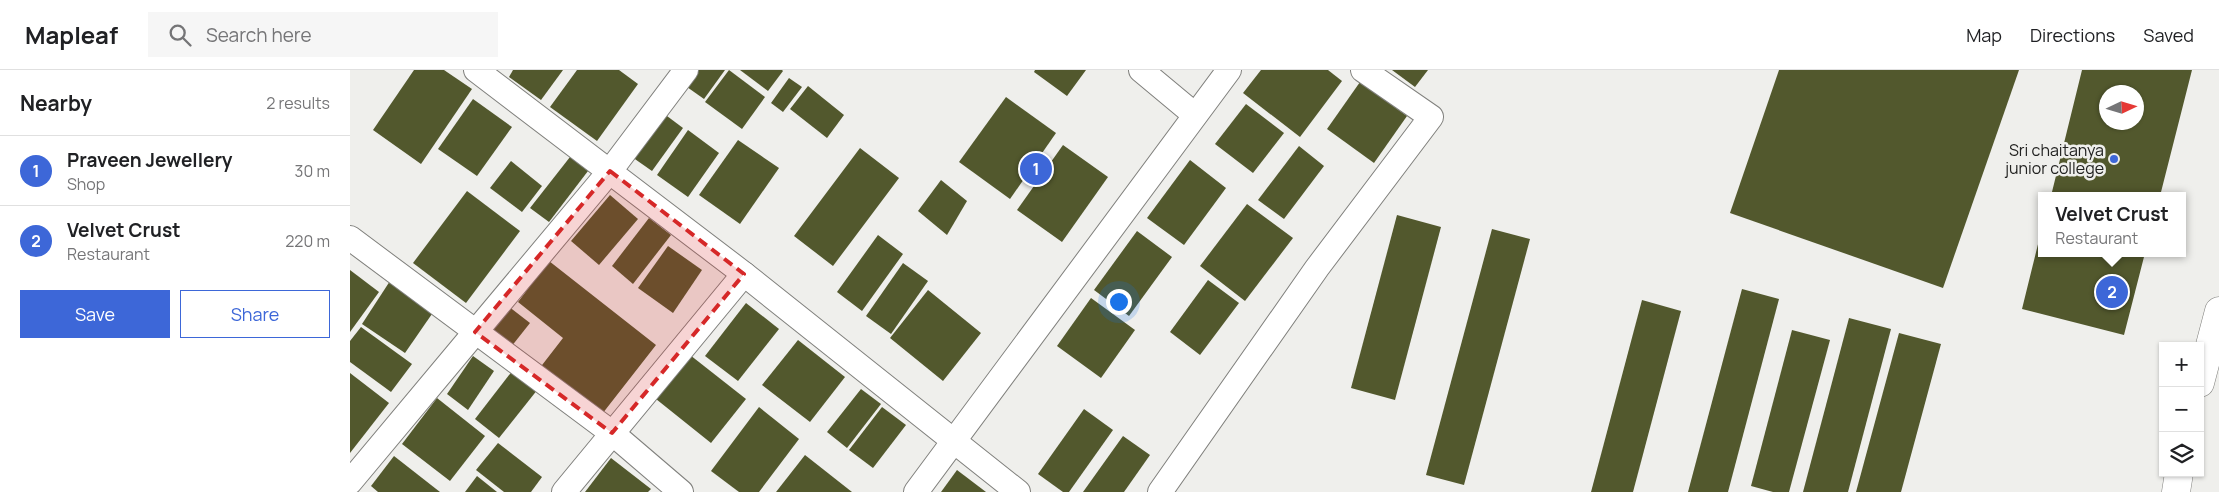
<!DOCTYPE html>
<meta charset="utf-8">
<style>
:root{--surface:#fff;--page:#f6f6f6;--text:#202124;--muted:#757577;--line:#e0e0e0;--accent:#3d67d8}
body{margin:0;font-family:Manrope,sans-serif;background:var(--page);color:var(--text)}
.controls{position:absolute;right:15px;bottom:15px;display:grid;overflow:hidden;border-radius:0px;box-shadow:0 1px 4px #0004}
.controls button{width:45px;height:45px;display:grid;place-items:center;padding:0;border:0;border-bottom:1px solid var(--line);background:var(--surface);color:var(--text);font:25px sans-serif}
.compass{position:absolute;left:1749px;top:15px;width:45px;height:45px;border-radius:50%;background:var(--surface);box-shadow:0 1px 4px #0004;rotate:86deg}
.you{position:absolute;left:768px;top:231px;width:18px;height:18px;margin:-12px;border:4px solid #fff;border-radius:50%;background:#1a73e8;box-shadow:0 0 0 8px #1a73e833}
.badge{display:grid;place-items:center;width:32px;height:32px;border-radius:50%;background:var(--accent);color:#fff;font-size:16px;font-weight:700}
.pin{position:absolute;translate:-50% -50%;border:2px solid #fff;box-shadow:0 1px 5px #0006}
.popup{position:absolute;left:1688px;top:122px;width:148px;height:65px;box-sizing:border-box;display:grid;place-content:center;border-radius:0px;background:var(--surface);filter:drop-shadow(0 1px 4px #0005);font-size:16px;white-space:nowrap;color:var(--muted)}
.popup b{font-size:19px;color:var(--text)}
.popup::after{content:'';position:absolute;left:50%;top:100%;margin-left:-10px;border:10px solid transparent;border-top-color:var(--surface)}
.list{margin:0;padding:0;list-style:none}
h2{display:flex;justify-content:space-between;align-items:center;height:65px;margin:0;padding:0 20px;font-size:21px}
h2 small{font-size:16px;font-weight:400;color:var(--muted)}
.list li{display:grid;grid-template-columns:32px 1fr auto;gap:15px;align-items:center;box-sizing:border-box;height:70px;padding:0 20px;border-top:1px solid var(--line)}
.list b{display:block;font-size:19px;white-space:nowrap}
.list p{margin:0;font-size:16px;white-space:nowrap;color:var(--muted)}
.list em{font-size:16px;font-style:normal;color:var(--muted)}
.actions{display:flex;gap:10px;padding:15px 20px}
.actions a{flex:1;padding:11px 0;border:1px solid var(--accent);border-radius:0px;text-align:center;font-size:18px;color:var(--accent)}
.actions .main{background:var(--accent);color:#fff}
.icon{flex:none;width:28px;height:28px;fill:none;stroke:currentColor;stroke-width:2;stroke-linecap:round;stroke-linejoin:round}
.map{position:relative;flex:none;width:1869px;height:422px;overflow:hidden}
header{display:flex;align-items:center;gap:30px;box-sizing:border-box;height:70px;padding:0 25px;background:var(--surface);border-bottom:1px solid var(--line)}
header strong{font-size:24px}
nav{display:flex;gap:28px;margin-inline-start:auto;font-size:18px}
.search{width:350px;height:45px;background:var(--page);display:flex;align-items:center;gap:12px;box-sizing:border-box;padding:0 18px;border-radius:0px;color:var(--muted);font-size:19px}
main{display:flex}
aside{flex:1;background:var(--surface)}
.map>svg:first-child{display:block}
.building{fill:#52582d;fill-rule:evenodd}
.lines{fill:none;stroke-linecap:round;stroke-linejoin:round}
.minor-casing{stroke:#80807d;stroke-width:26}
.trunk-casing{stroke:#80807d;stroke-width:29}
.minor{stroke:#fff;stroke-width:24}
.trunk{stroke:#fff;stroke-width:28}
.marked{fill:#d62828;fill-opacity:0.2;stroke:#d62828;stroke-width:4;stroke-dasharray:10 6;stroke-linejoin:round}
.poi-dot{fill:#3d67d8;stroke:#efefec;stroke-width:2}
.labels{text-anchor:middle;stroke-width:5;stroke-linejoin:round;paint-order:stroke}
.poi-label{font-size:16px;fill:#222221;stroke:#efefec;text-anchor:end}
</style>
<header>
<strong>Mapleaf</strong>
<div class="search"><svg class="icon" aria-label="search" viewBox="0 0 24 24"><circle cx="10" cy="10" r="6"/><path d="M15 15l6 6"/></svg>Search here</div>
<nav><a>Map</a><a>Directions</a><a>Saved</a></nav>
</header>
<main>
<aside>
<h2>Nearby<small>2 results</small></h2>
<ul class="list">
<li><span class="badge">1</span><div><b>Praveen Jewellery</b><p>Shop</p></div><em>30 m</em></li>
<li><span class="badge">2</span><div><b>Velvet Crust</b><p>Restaurant</p></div><em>220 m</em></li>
</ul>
<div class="actions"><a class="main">Save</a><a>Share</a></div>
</aside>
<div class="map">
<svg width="1869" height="422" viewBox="0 0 1869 422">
<rect width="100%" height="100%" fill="#efefec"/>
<!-- building -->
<g class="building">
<path d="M64,0H94L122,19L71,94L23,60Z"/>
<path d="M163,0H213L191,30L159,7Z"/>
<path d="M227,0H269L288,14L247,71L200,37Z"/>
<path d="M349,0H375L354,29L337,17Z"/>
<path d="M379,0L415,27L392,59L355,32Z"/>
<path d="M390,0H432L433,1L418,21Z"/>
<path d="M685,0H736L717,26L684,2Z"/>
<path d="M911,0H978L992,11L950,67L893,23Z"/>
<path d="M1042,0H1078L1065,17Z"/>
<path d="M1429,0H1669L1593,218L1380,143Z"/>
<path d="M1732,0H1842L1810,126H1701ZM1756,22H1786V52H1756Z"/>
<path d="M439,8L452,17L433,42L421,33Z"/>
<path d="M1010,12L1057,46L1024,93L977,59Z"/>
<path d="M458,16L494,45L477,68L440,39Z"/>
<path d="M656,27L706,63L660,129L609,92Z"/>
<path d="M123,29L162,57L127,106L88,79Z"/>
<path d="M896,34L934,63L903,103L865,74Z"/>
<path d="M313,43L333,58L302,101L282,87Z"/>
<path d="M338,60L369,83L338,127L307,105Z"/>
<path d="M388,70L429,98L390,154L349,125Z"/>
<path d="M713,75L758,107L712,172L667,140Z"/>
<path d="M949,76L974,96L934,149L908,130Z"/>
<path d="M510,78L549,108L483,196L444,166Z"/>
<path d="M220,87L238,101L199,152L180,138Z"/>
<path d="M840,90L876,118L834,175L797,148Z"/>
<path d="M161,91L192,116L172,142L140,118Z"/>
<path d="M591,110L617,131L597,165L568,141Z"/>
<path d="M117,121L170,161L116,233L63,193Z"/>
<path d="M260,125L288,149L249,195L221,171Z"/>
<path d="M897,134L943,168L895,231L850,196Z"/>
<path d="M1047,145L1091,157L1045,330L1001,318Z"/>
<path d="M299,148L321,165L283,214L262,196Z"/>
<path d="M1142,159L1180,169L1114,415L1076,405Z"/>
<path d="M787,161L822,187L779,246L744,220Z"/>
<path d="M1691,162L1692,183H1795L1774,265L1672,239Z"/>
<path d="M528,165L553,184L512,241L487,222Z"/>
<path d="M318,176L352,200L323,243L288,218Z"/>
<path d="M199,191L306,275L249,348L189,299L213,268L168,232Z"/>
<path d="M553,193L578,211L541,264L516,246Z"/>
<path d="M0,200L29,222L0,262Z"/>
<path d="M858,210L889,233L850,285L820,262Z"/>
<path d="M40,211L84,241L55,283L12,254Z"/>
<path d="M1392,219L1429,229L1378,422H1338Z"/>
<path d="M578,220L631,263L593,311L540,268Z"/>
<path d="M741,228L785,260L751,308L707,276Z"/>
<path d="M1292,230L1331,241L1283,422H1241Z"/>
<path d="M396,233L429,259L388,311L355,286Z"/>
<path d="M158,236L180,253L161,277L140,260Z"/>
<path d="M1499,248L1541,259L1498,422H1453Z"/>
<path d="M11,257L62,294L41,322L0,292V271Z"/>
<path d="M1442,260L1480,270L1439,422H1423L1401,416Z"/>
<path d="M1549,263L1591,274L1551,422H1506Z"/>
<path d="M448,270L495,307L460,352L412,315Z"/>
<path d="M340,285L396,329L361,373L306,329Z"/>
<path d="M123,286L144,301L118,340L97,324Z"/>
<path d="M163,300L188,319L149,368L125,349Z"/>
<path d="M0,303L39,333L0,383Z"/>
<path d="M511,319L531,334L497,378L477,362Z"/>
<path d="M87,328L135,366L100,411L52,374Z"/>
<path d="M409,337L449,369L409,422H389L361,401Z"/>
<path d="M532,337L556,355L523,398L499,380Z"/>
<path d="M734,339L763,360L719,422H713L688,404Z"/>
<path d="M773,366L800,385L774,422H733Z"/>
<path d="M148,373L192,407L181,422H154L126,400Z"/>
<path d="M455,385L502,422H426Z"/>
<path d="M44,386L90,422H28L21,416Z"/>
<path d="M261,388L301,419L298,422H235Z"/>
<path d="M607,400L636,422H591Z"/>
<path d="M127,406L147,422H115Z"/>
</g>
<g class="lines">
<!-- minor casing -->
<g class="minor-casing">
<g id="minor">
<path d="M126,0L394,204L668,422"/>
<path d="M791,0L845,45"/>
<path d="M0,168L262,363L331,422"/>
<path d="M0,412L260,101L336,0"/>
<path d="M214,422L394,204"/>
<path d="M566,422L879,0"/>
<path d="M810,422L967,198L1081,47L1013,0"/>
</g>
</g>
<!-- trunk casing -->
<g class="trunk-casing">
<g id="trunk">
<path d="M1850,313L1869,241"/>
<path d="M1826,422L1829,403"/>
</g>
</g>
<!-- minor -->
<use href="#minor" class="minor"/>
<!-- trunk -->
<use href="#trunk" class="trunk"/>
</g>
<!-- marked area -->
<path class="marked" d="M260,101L394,204L262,363L125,262Z"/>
<!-- markers -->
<circle class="poi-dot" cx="1764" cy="89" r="5"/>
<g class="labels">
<!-- poi labels -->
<g class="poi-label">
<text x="1754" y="86">Sri chaitanya<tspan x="1754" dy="18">junior college</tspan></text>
</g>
</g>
</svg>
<div class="controls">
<button>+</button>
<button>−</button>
<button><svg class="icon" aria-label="layers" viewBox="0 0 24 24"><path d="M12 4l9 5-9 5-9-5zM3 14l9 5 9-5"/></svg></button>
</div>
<svg class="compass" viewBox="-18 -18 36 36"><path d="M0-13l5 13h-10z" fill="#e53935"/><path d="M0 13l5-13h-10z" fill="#757577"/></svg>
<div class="you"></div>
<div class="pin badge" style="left:686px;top:99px">1</div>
<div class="pin badge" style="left:1762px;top:222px">2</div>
<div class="popup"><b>Velvet Crust</b>Restaurant</div>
</div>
</main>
